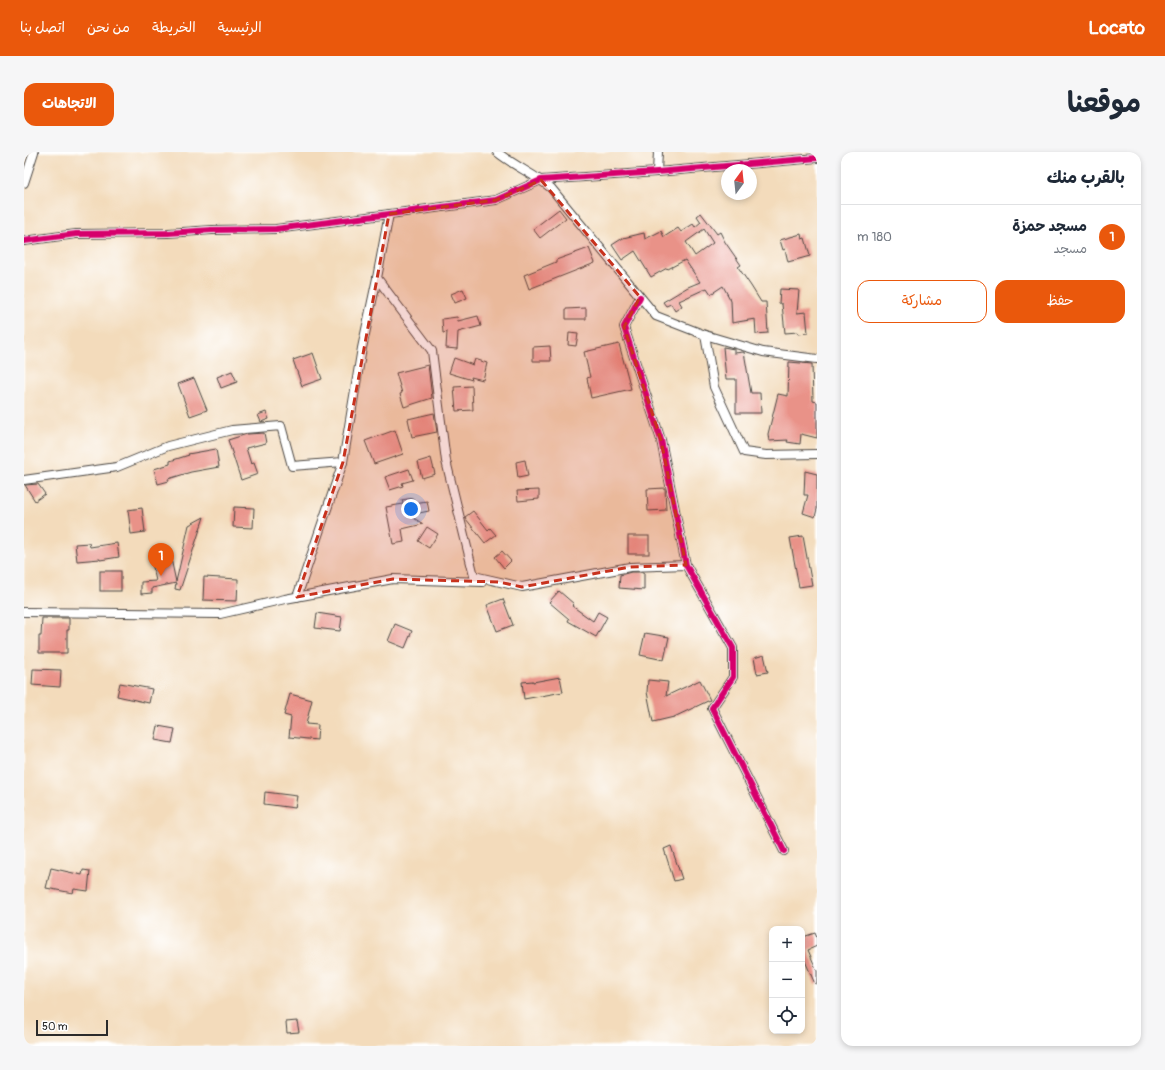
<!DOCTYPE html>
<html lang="ar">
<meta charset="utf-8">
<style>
:root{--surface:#fff;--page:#f6f6f7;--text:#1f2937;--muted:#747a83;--line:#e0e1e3;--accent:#ea580c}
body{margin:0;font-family:Pangolin,"Playpen Sans Arabic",sans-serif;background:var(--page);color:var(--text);direction:rtl}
.controls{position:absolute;right:12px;bottom:12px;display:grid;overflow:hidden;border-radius:8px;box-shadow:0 2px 6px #0003}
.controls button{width:36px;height:36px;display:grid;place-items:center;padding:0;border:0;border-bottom:1px solid var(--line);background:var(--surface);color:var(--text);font:20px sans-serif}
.compass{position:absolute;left:697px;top:12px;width:36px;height:36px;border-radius:50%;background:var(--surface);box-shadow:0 2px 6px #0003;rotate:15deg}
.scale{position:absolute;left:12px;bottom:10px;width:72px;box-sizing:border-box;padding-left:4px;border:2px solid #2b2b2b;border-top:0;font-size:11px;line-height:14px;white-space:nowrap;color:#2b2b2b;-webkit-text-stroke:3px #fff;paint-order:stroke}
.you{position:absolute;left:387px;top:357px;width:14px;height:14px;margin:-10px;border:3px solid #fff;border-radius:50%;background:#1a73e8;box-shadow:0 0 0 6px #1a73e833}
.badge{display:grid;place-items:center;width:26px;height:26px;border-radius:50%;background:var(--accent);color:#fff;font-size:13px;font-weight:700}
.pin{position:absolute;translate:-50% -33px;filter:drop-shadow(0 1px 2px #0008)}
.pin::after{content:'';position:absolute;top:21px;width:14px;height:12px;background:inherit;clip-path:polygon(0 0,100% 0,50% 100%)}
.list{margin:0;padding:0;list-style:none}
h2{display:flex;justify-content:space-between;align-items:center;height:52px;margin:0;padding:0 16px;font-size:17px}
h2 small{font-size:13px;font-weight:400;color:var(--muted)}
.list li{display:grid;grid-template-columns:26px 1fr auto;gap:12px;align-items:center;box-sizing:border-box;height:64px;padding:0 16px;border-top:1px solid var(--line)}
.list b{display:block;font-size:15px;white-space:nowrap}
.list p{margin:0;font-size:13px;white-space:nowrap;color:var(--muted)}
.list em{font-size:13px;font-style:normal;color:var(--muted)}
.actions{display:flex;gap:8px;padding:12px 16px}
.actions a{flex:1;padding:9px 0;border:1px solid var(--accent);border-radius:12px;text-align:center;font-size:14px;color:var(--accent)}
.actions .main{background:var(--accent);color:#fff}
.icon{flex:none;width:22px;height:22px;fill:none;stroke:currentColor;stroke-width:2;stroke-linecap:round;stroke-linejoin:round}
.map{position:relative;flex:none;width:793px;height:894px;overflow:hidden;direction:ltr;border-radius:12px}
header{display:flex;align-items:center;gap:24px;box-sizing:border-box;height:56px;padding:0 20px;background:var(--accent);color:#fff}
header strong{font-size:19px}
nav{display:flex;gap:22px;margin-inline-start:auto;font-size:14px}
.intro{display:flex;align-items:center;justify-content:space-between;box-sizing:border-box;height:96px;padding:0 24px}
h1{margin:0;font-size:28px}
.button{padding:10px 18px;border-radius:12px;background:var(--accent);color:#fff;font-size:14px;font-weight:700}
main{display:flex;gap:24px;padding:0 24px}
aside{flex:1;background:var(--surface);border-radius:12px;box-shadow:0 2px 6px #0003}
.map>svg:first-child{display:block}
.building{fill:#e99288;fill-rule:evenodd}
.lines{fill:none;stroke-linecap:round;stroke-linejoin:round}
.street-casing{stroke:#494541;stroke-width:10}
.street{stroke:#fff;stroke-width:8}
.cycleway-casing{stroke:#fff;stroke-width:8}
.cycleway{stroke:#d6006c;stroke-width:6}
.marked{fill:#c8321e;fill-opacity:0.2;stroke:#c8321e;stroke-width:3;stroke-dasharray:8 5;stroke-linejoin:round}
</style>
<header>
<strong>Locato</strong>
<nav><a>الرئيسية</a><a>الخريطة</a><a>من نحن</a><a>اتصل بنا</a></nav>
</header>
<div class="intro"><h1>موقعنا</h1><a class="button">الاتجاهات</a></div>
<main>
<aside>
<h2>بالقرب منك<small></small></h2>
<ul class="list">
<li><span class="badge">1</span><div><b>مسجد حمزة</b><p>مسجد</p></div><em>180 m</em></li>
</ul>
<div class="actions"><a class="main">حفظ</a><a>مشاركة</a></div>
</aside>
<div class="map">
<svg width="793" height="894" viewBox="0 0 793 894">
<rect width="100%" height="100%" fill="#fff"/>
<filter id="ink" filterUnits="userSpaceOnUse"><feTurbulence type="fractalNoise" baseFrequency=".025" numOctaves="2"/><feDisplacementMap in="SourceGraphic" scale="8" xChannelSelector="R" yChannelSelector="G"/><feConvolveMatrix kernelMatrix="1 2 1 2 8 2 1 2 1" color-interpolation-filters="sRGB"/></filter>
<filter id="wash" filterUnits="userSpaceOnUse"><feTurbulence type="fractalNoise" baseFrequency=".012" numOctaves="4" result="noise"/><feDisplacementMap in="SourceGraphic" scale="16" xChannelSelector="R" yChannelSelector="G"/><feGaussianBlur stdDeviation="0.9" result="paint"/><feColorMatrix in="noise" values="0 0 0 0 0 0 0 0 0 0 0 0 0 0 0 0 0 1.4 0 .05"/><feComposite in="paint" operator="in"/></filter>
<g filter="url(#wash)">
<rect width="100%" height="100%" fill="#f3dbbb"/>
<g id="blocks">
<!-- building -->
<g class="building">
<path d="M535,57L542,66L516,86L509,77Z"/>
<path d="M677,61L693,82L696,80L701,90L717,113L714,115L727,134L737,150H742L744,181L732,182L731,167L708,171L707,149L699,134L687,142L683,136L655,149L658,154L651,159L647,152L642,154L639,150L664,135L676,130L661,108L644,117L643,116L627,125L611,99L598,108L588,93L599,86L620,81L621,87L637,79L640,85L654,76L657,80L669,72L671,75L677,70L673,64ZM680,77L689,91L671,104L662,90Z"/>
<path d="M777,82L778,87L781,86L786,104L764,110L761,97L759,98L756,88Z"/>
<path d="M565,96L571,111L505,137L500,123L532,110V108Z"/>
<path d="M439,137L443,146L431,151L427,142Z"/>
<path d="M756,137L775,138L773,161L782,160L784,181L774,182V180L761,181L758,152L755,151Z"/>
<path d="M562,156V167H542V157Z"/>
<path d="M454,164L457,174L434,180L433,197L422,196L423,180L419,181L418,167L433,165L434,169Z"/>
<path d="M545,181L554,182L552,194L544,193Z"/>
<path d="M595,192L607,237L567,246L563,226L566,225L560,200Z"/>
<path d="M526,194L527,209H509V195Z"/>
<path d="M699,195L710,197V201L720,200L727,241H736L737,261H712V227H702Z"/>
<path d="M289,201L298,227L278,234L269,208Z"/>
<path d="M430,206L449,213L451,207L463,211L459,228L447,225L448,228L425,221Z"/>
<path d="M765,210L788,212L789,249L793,250V286L777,282L776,292L763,290L764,288L745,289L744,282L754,242L764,244Z"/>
<path d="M404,213L408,246L380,255L376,242L378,241L372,221Z"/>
<path d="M208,219L213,230L197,236L193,225Z"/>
<path d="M170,226L183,258L166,264L154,232Z"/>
<path d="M448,234L449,258L432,259L430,235Z"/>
<path d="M242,260L245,267L237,270L234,263Z"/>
<path d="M410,261L413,280L388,285L384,267Z"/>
<path d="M371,278L379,302L350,312L341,289Z"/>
<path d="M240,281L242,291L222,296L227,312L230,311L234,322L217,328L204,288L223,282Z"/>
<path d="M192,297L195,315L167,320L144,327L145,329L134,332L130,317L146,312V309L165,303L164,302Z"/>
<path d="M407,306L411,322L398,326L394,310Z"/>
<path d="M501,308L504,324L494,326L492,310Z"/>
<path d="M385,317L389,328L378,331L379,334L366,338L361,325Z"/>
<path d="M781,319L793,322V357L791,365L779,361L784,343H780Z"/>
<path d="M14,332L21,342L11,349L1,333Z"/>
<path d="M641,336L642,358L624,359L623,337Z"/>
<path d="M515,338V347L494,349L493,339Z"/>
<path d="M389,346L390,351L403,349L405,359L385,363L399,372L378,377L380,390L369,392L362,355L379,352L378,348Z"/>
<path d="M210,355L230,356L229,376L209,375Z"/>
<path d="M118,356L121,380L107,382L104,358Z"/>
<path d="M449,359L464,378L466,376L472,383L461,391L442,367L441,365Z"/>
<path d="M180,365L156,438L151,437L152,431L128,436V441L117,442V430L132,429L127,406L146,402L152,430L165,373Z"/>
<path d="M403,375L414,382L405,396L394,389Z"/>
<rect x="604" y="384" width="21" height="18"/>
<path d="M779,384L788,433L775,435L766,386Z"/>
<path d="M65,391L66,395L93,391L95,405L76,408V407L53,409L51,392Z"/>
<path d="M478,399L487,409L480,416L471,405Z"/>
<rect x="76" y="419" width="21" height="20"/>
<path d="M607,420H620V438L595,436L596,423Z"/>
<path d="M180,425L214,427L213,449L179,448Z"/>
<path d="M535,439L550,452L548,454L569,469L574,460L583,465L572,485L544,469L545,467L525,450Z"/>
<path d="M479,447L489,473L473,479L463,453Z"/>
<path d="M293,461L318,465L316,479L291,476Z"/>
<path d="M18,466H45V478H43V501H15V484H17Z"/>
<path d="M371,472L388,479L381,496L364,489Z"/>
<path d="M621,481L645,485L640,508L616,503Z"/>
<path d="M740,503L744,520L733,522L730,506Z"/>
<path d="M9,517L37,518L36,535L8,533Z"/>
<path d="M536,525L539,540L500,547L498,530L509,529V530Z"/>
<path d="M624,528L644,530L642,544L676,528L686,548L650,565L629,570L623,540Z"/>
<path d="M96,531L128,537L125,551L93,544Z"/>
<path d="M266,542L288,548L282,572L294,573L293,588L265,585L267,565L260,563Z"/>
<path d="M134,574L151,577L148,591L131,588Z"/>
<path d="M241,640L273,644L271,656L240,652Z"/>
<path d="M647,694L658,727L650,729L640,697Z"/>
<path d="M27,716L58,723L59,718L66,719L64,739L50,737L49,741L22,736Z"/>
<path d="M791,781L793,786V794L784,798L793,819V831L791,832L778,802V783L779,785Z"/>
<path d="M273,869L275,880L263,881L262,870Z"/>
</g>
</g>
</g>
<g filter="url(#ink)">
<use href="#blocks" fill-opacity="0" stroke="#494541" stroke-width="1"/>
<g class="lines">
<!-- street casing -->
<g class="street-casing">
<g id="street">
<path d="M473,0C490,14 510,22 527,36L632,164L681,183L739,200L793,207"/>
<path d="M633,20L634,0"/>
<path d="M0,31L10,0"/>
<path d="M365,62L353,126L408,199L422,309L450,424L498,435L606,415L662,413"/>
<path d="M0,89L52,82L144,81L188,78L252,77L472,48L517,28L633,20L793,6"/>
<path d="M616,145L600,175L637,288L662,413L709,496V525L688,556L760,699"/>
<path d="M681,183L690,235L720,300L742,303L793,302"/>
<path d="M0,328L93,315L144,294L208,278L257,274L268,314L319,310L338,196L353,126"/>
<path d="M273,445L319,310"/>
<path d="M0,460L196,462L261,447L369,427L458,430"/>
</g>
</g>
<!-- street -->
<use href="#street" class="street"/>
<!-- cycleway casing -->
<g class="cycleway-casing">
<g id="cycleway">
<path d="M0,89L52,82L144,81L188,78L252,77L472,48L517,28L633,20L793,6"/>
<path d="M616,145L600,175L637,288L662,413L709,496V525L688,556L760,699"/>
</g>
</g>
<!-- cycleway -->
<use href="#cycleway" class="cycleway"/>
</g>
</g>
<!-- marked area -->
<path class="marked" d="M517,28L616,145L600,175L637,288L662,413L606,415L498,435L475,430L369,427L273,445L319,310L365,62L472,48Z"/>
</svg>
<div class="controls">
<button>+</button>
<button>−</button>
<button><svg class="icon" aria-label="locate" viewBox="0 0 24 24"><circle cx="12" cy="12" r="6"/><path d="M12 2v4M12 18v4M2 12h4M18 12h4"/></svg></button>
</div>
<svg class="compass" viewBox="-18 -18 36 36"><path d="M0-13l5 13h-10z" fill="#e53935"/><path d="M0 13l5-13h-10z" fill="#747a83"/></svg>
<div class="scale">50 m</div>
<div class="you"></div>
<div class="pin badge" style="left:137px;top:424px">1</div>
</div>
</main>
